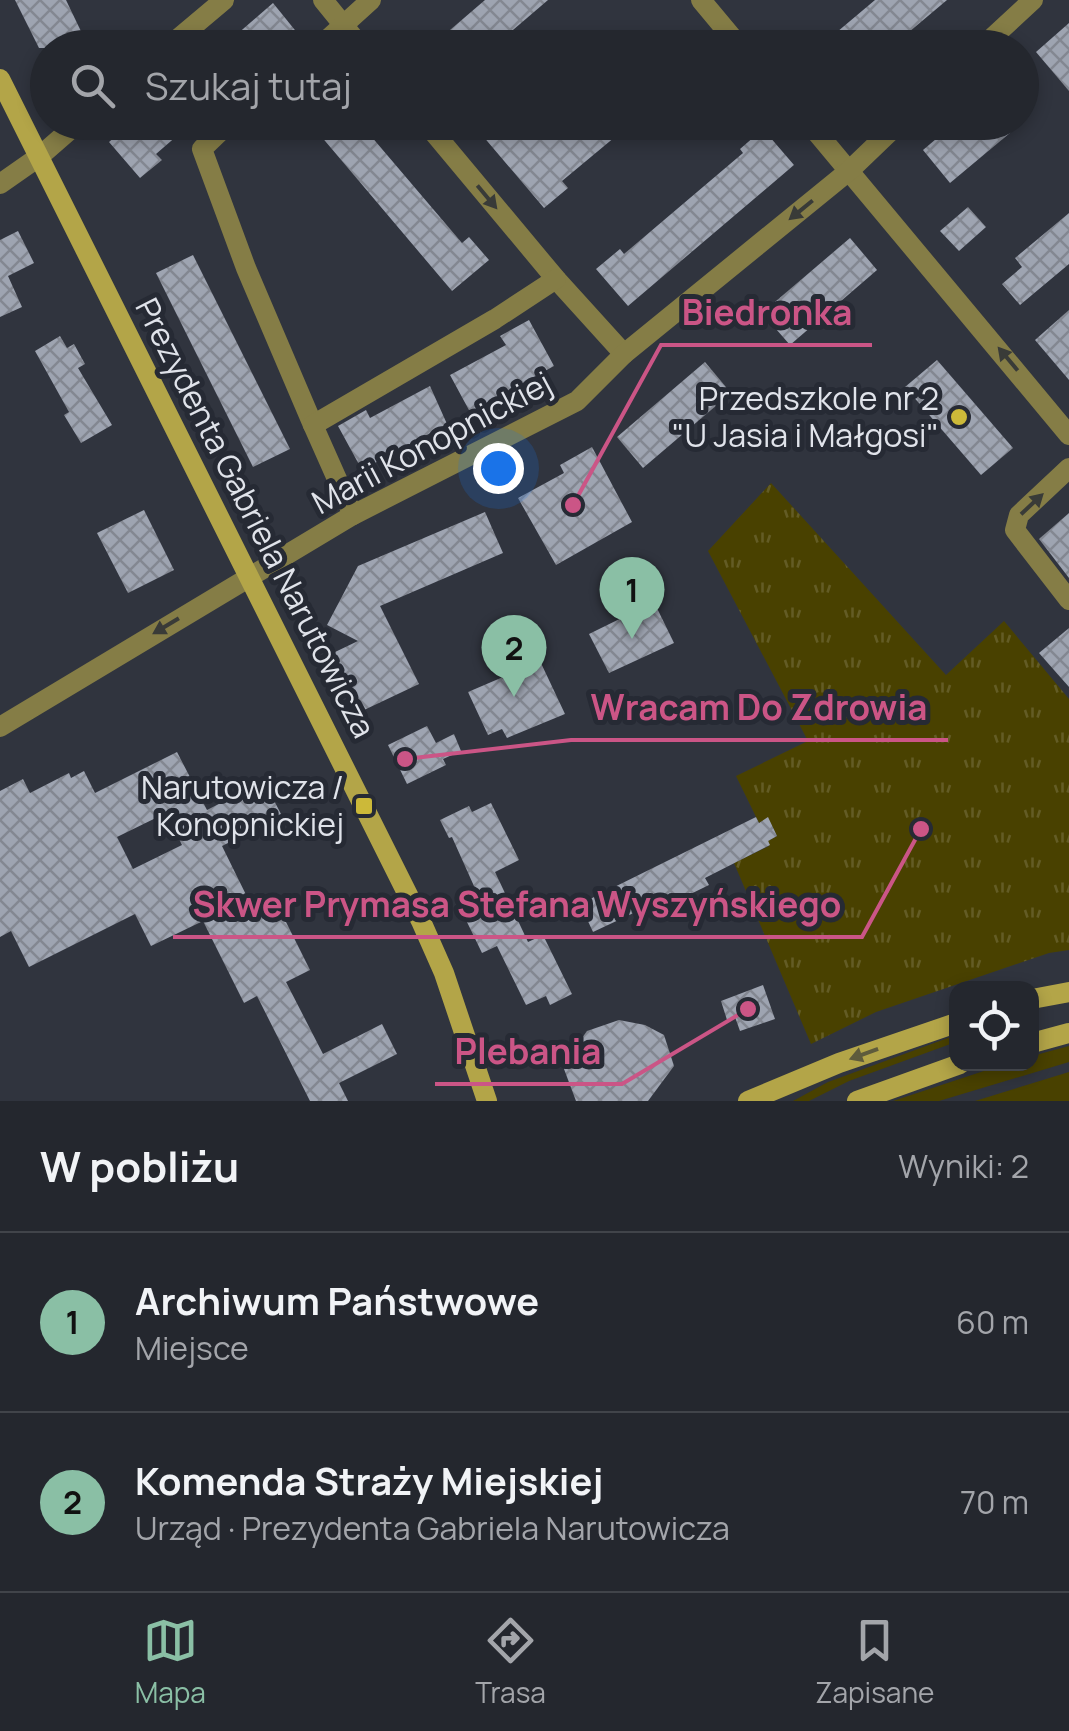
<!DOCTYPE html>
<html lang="pl">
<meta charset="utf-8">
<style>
:root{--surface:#24272e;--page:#30333a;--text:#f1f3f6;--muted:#a3a5aa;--line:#41444a;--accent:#8abfa5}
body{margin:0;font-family:Manrope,sans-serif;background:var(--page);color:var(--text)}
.controls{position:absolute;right:30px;bottom:30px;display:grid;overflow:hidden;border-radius:20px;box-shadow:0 5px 15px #0003}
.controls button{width:90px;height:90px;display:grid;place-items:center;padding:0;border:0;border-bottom:2px solid var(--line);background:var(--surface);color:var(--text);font:50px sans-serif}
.you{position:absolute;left:498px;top:468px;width:35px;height:35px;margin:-25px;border:8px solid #fff;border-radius:50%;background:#1a73e8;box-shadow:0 0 0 15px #1a73e833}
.badge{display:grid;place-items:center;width:65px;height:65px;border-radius:50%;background:var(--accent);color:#111;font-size:32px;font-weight:700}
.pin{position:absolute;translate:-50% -82px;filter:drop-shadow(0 2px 5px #0008)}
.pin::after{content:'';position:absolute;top:52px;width:35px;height:30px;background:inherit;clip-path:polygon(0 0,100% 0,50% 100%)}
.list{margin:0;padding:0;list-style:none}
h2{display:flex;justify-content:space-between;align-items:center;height:130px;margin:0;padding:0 40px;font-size:42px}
h2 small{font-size:32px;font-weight:400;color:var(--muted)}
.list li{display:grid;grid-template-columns:65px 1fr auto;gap:30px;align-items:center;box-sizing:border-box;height:180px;padding:0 40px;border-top:2px solid var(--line)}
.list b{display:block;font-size:38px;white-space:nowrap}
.list p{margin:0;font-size:32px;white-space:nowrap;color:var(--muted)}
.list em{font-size:32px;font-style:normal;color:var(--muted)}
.icon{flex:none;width:55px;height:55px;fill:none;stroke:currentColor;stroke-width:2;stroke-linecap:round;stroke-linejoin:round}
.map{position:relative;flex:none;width:1069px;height:1101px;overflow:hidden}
.search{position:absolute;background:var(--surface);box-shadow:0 5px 15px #0003;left:30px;right:30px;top:30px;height:110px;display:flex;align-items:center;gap:25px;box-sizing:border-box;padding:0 35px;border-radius:55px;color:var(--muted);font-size:38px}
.sheet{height:490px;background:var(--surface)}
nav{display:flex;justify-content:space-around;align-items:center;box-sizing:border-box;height:140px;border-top:2px solid var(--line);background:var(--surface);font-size:28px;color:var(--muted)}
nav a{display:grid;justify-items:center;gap:5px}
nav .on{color:var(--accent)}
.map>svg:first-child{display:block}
.green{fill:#494100}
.park{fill:url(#park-tufts)}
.building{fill:url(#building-cross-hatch);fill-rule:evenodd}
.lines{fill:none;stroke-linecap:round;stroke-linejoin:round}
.street{stroke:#857d46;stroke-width:20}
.secondary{stroke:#b3a548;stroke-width:20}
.oneway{fill:#393b38}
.oneway2{fill:#5e5b3c}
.poi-dot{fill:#ccb939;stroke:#262a34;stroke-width:4}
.labels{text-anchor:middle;stroke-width:10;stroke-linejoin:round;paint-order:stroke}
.poi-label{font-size:32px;fill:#e0e3ea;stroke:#262a34;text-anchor:end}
.street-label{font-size:32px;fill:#e0e3ea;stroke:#262a34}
.leader{fill:none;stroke:#cb5586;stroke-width:4}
.callout-dot{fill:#cb5586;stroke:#262a34;stroke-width:4}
.callout-label{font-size:35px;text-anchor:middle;font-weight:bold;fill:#cb5586;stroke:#262a34;stroke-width:10;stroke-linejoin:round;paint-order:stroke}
</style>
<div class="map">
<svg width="1069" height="1101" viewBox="0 0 1069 1101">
<defs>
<pattern id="park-tufts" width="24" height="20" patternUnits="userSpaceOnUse" patternTransform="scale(2.5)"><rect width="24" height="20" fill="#494100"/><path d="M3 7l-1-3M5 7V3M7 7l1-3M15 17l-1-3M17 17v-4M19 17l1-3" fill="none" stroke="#635c25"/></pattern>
<pattern id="building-cross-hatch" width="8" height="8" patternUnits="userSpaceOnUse" patternTransform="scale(2.5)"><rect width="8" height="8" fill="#9ea4b1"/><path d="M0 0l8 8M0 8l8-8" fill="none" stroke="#838791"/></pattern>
</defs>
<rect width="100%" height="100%" fill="#30343e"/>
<!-- green -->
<g class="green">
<path d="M956,1035V1042L849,1081L809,1101H793L828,1082Z"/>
<path d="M1069,1046V1062L939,1101H893L1005,1064H1032V1056Z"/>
<path d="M1069,1072V1101H975Z"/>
</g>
<!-- park -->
<path class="park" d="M771,483L946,675L1004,621L1069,699V950L1049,953L876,1012L811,1044L734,863L769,846L768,841L777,836L768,818L759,823L736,776L808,741L708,551Z"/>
<!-- building -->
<g class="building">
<path d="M15,0H66L89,48H39Z"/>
<path d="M485,0H548L492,48H429Z"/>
<path d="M875,0H947L890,48H818Z"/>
<path d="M273,3L303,40L294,48H221Z"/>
<path d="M1069,23V91L1036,52Z"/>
<path d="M132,122H193L156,154L162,160L140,178L109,142Z"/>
<path d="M309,122H359L462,243L469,237L489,260L452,291Z"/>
<path d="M471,122H633L562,181L568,188L544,208Z"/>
<path d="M956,122H1023L950,183L923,150Z"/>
<path d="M763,129L794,165L628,306L596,269L620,249L624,254L743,153L740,149Z"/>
<path d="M968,207L986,227L959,251L940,231Z"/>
<path d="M1069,213V264L1020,305L1002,284L1022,267L1015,258Z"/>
<path d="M18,231L34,263L8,276L22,307L0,317V240Z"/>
<path d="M850,238L877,270L790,345L762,313Z"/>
<path d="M193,255L290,449L253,467L156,273Z"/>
<path d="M1069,310V380L1035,340Z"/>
<path d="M529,320L554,366L470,412L450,375L506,345L500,336Z"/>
<path d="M60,336L67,348L74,344L85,364L78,368L112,425L81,443L64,415L69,412L35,351Z"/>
<path d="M937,360L1013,448L981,475L905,387Z"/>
<path d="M705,362L731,393L643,468L617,437Z"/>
<path d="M430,386L447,424L362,470L338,426L366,410L370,418Z"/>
<path d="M592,447L632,522L556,565L518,498L564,473L560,465Z"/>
<path d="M144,510L174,570L128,593L97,533Z"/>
<path d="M485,512L503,553L380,606L419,684L362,711L333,653L358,641L327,625L358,566Z"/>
<path d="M1069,513V578L1039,539Z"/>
<path d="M654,602L674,643L609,673L589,634Z"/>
<path d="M1069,628V687L1039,653Z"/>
<path d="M540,661L565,714L507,738L502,729L488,735L468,692Z"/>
<path d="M427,726L436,743L454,734L461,751L443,759L446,765L407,784L388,745Z"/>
<path d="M177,752L207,810L264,781L282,816L222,846L255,913L276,902L310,970L286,982L323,1054L382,1024L397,1054L339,1083L348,1101H310L257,996L244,1003L203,921L151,946L135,914L29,967L11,931L0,937V791L23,779L30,793L69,773L71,778L84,771L95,793ZM166,813L182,845L133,869L117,837Z"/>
<path d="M491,803L519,860L495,872L528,942L543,935L572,994L550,1005L546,996L526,1005L497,946L482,953L466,920L468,911L482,904L452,837L449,838L440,820L469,806L472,812Z"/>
<path d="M756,817L759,823L768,817L777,836L768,841L770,845L705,878L709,885L660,909L657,902L593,932L580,904Z"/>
<path d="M763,985L775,1019L740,1031L735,1017L727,1020L721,1001Z"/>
<path d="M619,1020L645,1025L664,1035L674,1066L648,1101H576L564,1069L572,1052L587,1031Z"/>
</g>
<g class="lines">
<!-- street -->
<g class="street">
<path d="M323,0L362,48"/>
<path d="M701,0L741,48"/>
<path d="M167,48L224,0"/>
<path d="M318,48L371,0"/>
<path d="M981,48L1033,0"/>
<path d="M230,122L202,149L246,268L313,425"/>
<path d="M425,122L556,279L624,354"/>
<path d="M808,122L1069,435"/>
<path d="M0,184L40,156L79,122"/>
<path d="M1069,468L1019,515L1015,530L1069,600"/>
<path d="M353,515L313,425L495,319L556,279"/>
<path d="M0,727L353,515L577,401L624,354L850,170L900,122"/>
</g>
<!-- secondary -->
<g class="secondary">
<path d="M0,79L421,921L444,973L487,1101"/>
<path d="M1032,999L1069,992"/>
<path d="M1032,1043L1069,1033"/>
<path d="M748,1101L839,1063L956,1023"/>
<path d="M857,1101L960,1064"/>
</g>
</g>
<!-- one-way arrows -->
<defs><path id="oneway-solid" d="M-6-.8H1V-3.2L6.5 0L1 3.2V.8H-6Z" transform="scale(2.5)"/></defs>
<g class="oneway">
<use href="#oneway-solid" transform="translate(487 197) rotate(50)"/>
<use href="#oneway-solid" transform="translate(801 210) rotate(141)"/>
<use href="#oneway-solid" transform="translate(1008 359) rotate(-130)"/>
<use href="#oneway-solid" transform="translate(1032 504) rotate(-43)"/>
<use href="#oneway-solid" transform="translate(166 626) rotate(149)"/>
</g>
<use class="oneway2" href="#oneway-solid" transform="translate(864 1054) rotate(160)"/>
<!-- markers -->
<g class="poi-dot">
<circle cx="959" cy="417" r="10"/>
<rect x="354" y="796" width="20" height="20" rx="5"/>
</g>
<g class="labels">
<!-- poi labels -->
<g class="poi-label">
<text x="939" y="410">Przedszkole nr 2<tspan x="939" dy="37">"U Jasia i Małgosi"</tspan></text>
<text x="344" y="799">Narutowicza /<tspan x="344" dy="37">Konopnickiej</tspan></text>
</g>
<!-- street labels -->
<g class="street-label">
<text transform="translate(432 443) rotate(-28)" y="11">Marii Konopnickiej</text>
<text transform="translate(255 518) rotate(63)" y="11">Prezydenta Gabriela Narutowicza</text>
</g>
</g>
<!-- callouts -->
<path class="leader" d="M573 505L661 345H872M405 759L571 740H948M921 829L862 937H173M748 1009L622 1084H435"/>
<g class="callout-dot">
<circle cx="573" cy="505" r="10"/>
<circle cx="405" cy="759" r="10"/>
<circle cx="921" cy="829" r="10"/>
<circle cx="748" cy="1009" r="10"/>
</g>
<g class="callout-label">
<text x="767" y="325">Biedronka</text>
<text x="759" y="720">Wracam Do Zdrowia</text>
<text x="517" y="917">Skwer Prymasa Stefana Wyszyńskiego</text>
<text x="528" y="1064">Plebania</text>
</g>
</svg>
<div class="controls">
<button><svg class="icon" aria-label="locate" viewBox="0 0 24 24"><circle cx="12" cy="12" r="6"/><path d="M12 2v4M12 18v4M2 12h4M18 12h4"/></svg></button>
</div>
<div class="you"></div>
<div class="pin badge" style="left:632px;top:639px">1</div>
<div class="pin badge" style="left:514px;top:697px">2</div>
<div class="search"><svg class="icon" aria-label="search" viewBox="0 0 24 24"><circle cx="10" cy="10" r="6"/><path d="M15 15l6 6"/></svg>Szukaj tutaj</div>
</div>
<section class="sheet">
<h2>W pobliżu<small>Wyniki: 2</small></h2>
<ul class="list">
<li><span class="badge">1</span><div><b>Archiwum Państwowe</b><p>Miejsce</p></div><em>60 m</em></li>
<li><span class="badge">2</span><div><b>Komenda Straży Miejskiej</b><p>Urząd · Prezydenta Gabriela Narutowicza</p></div><em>70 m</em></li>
</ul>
</section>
<nav>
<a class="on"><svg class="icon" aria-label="map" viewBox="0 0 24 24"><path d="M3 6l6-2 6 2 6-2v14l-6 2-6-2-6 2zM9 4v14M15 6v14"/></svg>Mapa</a>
<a><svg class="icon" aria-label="directions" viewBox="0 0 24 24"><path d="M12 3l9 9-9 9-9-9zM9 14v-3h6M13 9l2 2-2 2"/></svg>Trasa</a>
<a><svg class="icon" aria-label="saved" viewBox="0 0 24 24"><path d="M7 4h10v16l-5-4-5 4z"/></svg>Zapisane</a>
</nav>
